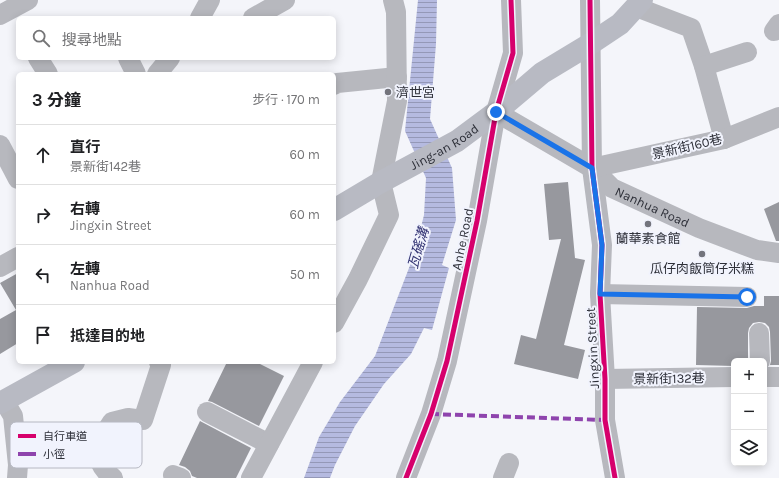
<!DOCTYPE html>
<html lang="zh-TW">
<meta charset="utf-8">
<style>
:root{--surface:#fff;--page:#f2f2f2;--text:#202124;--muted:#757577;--line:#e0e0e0}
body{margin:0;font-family:Karla,"Noto Sans TC",sans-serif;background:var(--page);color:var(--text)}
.controls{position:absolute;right:12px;bottom:12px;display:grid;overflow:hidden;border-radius:6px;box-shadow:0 2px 10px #0003}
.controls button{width:36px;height:36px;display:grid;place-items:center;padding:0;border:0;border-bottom:1px solid var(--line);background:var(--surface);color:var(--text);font:20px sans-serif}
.stop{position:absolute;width:12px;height:12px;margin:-9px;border:3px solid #1a73e8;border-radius:50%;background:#fff}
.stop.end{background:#1a73e8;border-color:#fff;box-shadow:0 1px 4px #0008}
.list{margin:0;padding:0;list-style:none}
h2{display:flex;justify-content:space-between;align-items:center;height:52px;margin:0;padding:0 16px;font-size:17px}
h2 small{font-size:13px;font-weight:400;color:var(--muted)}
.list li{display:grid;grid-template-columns:26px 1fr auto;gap:12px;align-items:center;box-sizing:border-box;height:60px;padding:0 16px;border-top:1px solid var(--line)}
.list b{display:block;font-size:15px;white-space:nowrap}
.list p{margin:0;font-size:13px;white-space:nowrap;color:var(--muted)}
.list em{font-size:13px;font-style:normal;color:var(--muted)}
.icon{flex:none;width:22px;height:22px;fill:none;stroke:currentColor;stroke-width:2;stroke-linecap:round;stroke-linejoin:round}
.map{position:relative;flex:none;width:779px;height:478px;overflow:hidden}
.search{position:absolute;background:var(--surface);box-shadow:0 2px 10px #0003;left:16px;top:16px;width:320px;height:44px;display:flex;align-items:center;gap:10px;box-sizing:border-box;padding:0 14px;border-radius:6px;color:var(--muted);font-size:15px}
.panel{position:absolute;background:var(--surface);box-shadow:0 2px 10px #0003;left:16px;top:72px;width:320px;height:292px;border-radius:6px}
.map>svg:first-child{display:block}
.water{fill:url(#water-rules)}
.building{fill:#97989e}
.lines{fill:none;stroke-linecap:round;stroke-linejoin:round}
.minor{stroke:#b7b8be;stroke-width:20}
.major{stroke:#b8bac3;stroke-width:22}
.quiet{stroke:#8e44ad;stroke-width:4;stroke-dasharray:8 4;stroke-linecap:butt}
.cycleway-casing{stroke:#f1f3fd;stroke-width:8}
.cycleway{stroke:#d6006c;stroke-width:5}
.route{stroke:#1a73e8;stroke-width:5}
.poi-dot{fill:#73747c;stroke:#f1f3fd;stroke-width:1.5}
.labels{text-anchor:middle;stroke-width:4;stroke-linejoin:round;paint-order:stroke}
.poi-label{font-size:13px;fill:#2d2f38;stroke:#f1f3fd}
.street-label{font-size:13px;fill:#2d2f38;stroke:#f1f3fd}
.water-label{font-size:14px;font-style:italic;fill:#333473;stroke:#f1f3fd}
.key{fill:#f1f3fd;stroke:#b6b8c2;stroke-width:1}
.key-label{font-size:11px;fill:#2d2f38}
</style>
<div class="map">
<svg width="779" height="478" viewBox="0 0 779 478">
<defs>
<pattern id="water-rules" width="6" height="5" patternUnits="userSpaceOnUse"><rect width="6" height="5" fill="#b5bae0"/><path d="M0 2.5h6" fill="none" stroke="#9498b7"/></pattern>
</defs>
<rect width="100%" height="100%" fill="#f4f5fa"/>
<!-- water -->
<path class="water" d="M418,0H437L436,44L430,119L452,168L456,220L442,265L449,268L432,330L424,328L411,354L384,384L355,426L335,465L330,478H304L319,437L340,402L375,356L414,255L424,215L426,178L405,131Z"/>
<!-- building -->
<g class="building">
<path d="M568,182L575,258L585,260L564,345L585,350L578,379L514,364L521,335L536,339L561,239L549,240L544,184Z"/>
<path d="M779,202V241H776L764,209Z"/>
<path d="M18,273V343L0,354V319L16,310L0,283Z"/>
<path d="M764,296H779V365H770L771,361L770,332L769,327L765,323L759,322L753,323L749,328L748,333V361H734V366L696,365L697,307L747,308L754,306H764Z"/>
<path d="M227,362H256L284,376L259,426L212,402L208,401Z"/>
<path d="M200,421L251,448L236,478H197L192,476L190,471L185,467L179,465Z"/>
</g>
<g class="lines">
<!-- minor -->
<g class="minor">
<path d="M590,0L592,168L602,245L600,294L605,379V420L615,478"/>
<path d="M636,7L691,28L704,66L724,139"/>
<path d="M0,15L28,0"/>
<path d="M200,18L210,0"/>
<path d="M253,18L285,0"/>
<path d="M774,31L779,24"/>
<path d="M38,58L48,74"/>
<path d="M128,58L136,74"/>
<path d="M704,66L747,52"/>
<path d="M157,74L170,58"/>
<path d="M334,85L337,83L397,77"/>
<path id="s1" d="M496,112L592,168L612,188L699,228L757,250L779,253"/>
<path d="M0,145L18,179"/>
<path d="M592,168L724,139L779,117"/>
<path d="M0,267L18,257"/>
<path d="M600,294L747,297"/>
<path d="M334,323L358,279L389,215L381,182L397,101L396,12L393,0"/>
<path d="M759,333L760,361"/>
<path d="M764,377H779"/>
<path d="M605,379L734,377"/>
<path d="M4,401L13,416L18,465L17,478"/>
<path d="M207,412L269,444"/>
<path d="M173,475L181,478"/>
<path d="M113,478C90,459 98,443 112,422L128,418L143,420L161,365L159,362"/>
<path d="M251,478L313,362"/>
<path d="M406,478L431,414L447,361L477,221L496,112L513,53L511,0"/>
<path d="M503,478L509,463"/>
</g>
<!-- major -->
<g class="major">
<path id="s2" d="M334,210L381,182L457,141L496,112L542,73L590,44L620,24L642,0"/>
<path d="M0,403L74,362"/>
</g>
<!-- quiet -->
<path class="quiet" d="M431,414L605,420"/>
<!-- cycleway casing -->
<g class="cycleway-casing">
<g id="cycleway">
<path d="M590,0L592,168L602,245L600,294L605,379V420L615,478"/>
<path d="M406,478L431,414L447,361L477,221L496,112L513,53L511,0"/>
</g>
</g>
<!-- cycleway -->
<use href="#cycleway" class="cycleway"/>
</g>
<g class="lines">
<!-- route -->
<path class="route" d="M496,112L592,168L602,245L600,294L747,297"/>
</g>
<!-- markers -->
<g class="poi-dot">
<circle cx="388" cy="92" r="4"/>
<circle cx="648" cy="224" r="4"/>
<circle cx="702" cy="254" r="4"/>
</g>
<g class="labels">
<!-- poi labels -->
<g class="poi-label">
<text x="396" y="97" text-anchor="start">濟世宮</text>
<text x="648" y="243">蘭華素食館</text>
<text x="702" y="273">瓜仔肉飯筒仔米糕</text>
</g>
<!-- street labels -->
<g class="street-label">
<text dy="5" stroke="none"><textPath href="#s2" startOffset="127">Jing-an Road</textPath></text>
<text transform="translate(687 146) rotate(-13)" y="5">景新街160巷</text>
<text dy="5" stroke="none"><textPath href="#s1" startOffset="184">Nanhua Road</textPath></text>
<text transform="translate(462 239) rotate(-78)" y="5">Anhe Road</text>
<text transform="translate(592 348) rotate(-93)" y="5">Jingxin Street</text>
<text transform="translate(669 378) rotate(-1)" y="5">景新街132巷</text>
</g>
<!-- water labels -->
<g class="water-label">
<text transform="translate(418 248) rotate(-74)" y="5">瓦磘溝</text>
</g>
</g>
<!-- legend -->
<rect x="10" y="422" width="132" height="46" rx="6" class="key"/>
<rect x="18" y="434" width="18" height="4" fill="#d6006c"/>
<rect x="18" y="452" width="18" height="4" fill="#8e44ad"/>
<g class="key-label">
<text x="43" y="440">自行車道</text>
<text x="43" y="458">小徑</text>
</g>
</svg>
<div class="controls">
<button>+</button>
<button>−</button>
<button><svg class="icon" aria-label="layers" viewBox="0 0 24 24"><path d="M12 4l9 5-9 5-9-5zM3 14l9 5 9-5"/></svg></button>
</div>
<div class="stop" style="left:747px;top:297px"></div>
<div class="stop end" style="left:496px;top:112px"></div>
<div class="search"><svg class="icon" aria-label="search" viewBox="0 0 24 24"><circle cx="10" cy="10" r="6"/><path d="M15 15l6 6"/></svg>搜尋地點</div>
<section class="panel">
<h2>3 分鐘<small>步行 · 170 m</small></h2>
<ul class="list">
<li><svg class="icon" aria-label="ahead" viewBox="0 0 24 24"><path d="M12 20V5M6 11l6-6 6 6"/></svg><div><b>直行</b><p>景新街142巷</p></div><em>60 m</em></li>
<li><svg class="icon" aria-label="right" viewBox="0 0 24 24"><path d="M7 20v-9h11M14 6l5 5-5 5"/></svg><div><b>右轉</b><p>Jingxin Street</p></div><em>60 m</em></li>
<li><svg class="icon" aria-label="left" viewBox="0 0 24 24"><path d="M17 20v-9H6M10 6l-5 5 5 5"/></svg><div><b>左轉</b><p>Nanhua Road</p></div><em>50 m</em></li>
<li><svg class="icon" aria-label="arrive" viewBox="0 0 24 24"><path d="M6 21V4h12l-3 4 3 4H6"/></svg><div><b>抵達目的地</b></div></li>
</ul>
</section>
</div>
